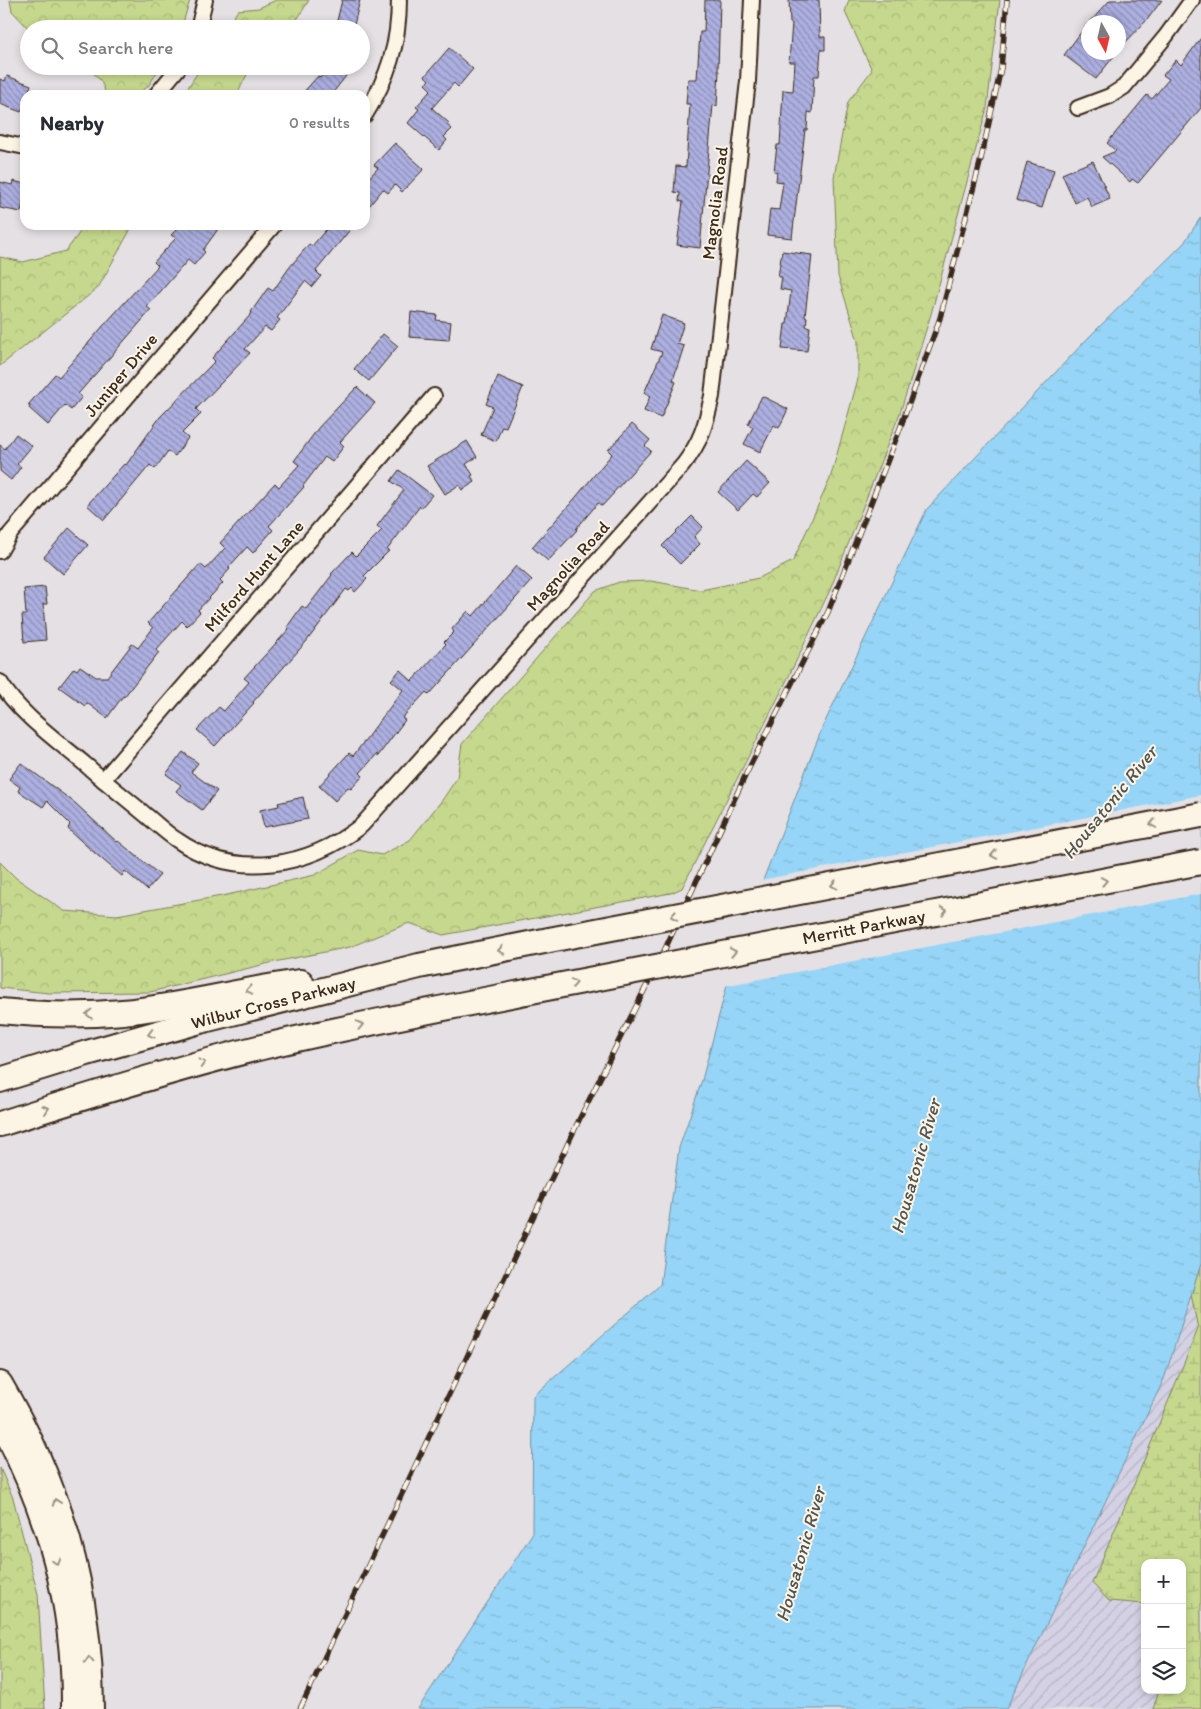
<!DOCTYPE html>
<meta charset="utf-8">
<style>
:root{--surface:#fff;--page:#f7f7f7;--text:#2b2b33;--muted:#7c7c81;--line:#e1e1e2}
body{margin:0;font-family:Itim,sans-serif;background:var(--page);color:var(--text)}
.controls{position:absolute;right:15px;bottom:15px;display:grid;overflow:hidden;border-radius:10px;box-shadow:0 2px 8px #0003}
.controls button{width:45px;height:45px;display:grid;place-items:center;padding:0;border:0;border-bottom:1px solid var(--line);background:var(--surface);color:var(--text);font:25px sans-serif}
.compass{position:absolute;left:1081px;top:15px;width:45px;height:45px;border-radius:50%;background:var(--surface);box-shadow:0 2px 8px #0003;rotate:172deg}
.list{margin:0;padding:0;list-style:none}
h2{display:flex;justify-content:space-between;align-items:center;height:65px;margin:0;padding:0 20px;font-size:21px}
h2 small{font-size:16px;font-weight:400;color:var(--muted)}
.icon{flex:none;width:28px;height:28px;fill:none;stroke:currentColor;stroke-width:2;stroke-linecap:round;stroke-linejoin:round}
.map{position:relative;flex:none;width:1201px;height:1709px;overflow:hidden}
.search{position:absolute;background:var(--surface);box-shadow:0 2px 8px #0003;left:20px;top:20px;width:350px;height:55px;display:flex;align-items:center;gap:12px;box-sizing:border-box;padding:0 18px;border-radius:28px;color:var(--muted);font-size:19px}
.panel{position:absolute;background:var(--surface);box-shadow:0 2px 8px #0003;left:20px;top:90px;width:350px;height:140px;border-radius:15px}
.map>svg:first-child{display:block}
.industrial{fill:url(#industrial-furrows);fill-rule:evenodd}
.forest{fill:url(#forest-crowns);stroke:#808156}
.wetland{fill:url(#wetland-marsh);stroke:#808156}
.water{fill:url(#water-ripples);stroke:#7291a0}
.pier{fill:#e4e0e4}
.building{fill:url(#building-back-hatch);stroke:#3b2a1e}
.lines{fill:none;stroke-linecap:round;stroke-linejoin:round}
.minor-casing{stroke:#3b2a1e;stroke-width:18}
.motorway-casing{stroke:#3b2a1e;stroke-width:28}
.minor{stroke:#fcf5e5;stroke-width:14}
.motorway{stroke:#fcf5e5;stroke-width:24}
.rail-casing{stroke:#3b2a1e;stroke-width:5.5}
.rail{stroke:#fcf5e5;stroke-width:4;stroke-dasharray:11;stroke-linecap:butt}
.motorway-bridge-casing{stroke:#3b2a1e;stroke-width:28;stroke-linecap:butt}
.motorway-bridge{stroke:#fcf5e5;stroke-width:24}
.oneway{stroke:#9c9082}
.labels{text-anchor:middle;stroke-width:4;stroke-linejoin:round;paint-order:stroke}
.street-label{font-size:18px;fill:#3b2a1e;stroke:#fcf5e5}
.water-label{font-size:19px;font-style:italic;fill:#525554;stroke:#fcf5e5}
</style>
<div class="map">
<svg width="1201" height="1709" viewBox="0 0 1201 1709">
<defs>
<pattern id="industrial-furrows" width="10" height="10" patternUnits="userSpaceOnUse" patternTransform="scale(1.25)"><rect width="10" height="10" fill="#d3d1e3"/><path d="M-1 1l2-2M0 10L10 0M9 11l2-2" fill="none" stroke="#b6b4c2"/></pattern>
<pattern id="forest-crowns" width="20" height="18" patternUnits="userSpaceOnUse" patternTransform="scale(1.25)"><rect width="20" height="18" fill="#c5d88d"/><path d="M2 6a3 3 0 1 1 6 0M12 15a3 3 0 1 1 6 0" fill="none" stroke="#aaba79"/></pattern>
<pattern id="wetland-marsh" width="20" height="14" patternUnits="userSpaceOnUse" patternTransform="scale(1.25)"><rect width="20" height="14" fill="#c5d88d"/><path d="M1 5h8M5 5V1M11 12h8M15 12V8" fill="none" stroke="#aaba79"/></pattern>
<pattern id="water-ripples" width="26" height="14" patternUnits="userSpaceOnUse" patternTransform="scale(1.25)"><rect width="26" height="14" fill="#96d5f7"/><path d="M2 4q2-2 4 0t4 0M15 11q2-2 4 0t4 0" fill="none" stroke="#82b7d3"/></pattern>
<pattern id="building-back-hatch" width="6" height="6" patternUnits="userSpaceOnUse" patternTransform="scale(1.25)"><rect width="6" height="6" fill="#acafe0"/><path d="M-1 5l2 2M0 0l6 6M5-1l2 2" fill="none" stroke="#8d8fb5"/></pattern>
</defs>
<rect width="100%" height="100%" fill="#e4e0e4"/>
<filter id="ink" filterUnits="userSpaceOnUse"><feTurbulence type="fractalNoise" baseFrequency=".02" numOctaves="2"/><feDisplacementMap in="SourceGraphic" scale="10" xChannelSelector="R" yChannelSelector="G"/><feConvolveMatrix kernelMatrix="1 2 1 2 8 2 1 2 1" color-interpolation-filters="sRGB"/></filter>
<g filter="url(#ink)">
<!-- industrial -->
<path class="industrial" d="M1201,1264V1709H1006L1164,1379ZM1145,1563H1182V1690H1145Z"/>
<!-- forest -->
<g class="forest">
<path d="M10,0H190L181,29H29L12,11Z"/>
<path d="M276,0H309L295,23L286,29H226L238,10L259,8Z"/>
<path d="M849,0H1000L987,108L931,314L900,413L830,590L788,678L682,888L671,893L443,935L409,923L350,947L274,962L150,992L49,993L0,988V862L16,878L64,911L117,915L227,895L315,875L358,850L382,855L410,840L443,799L457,778L462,744L595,591L619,582L651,581L701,590L759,578L793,561L830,479L858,379V341L838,276L834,177L848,102L872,70L845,12Z"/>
<path d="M87,66H161L149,85L138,95H102L105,91L101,81Z"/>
<path d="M202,66H251L237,95H183Z"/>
<path d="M85,225H133L98,288L0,366V257L23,262L66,251Z"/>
<path d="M0,1468L13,1498L38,1594L45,1709H0Z"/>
</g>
<!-- wetland -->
<path class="wetland" d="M1201,1264V1709H1153L1159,1690H1182V1563H1145V1604L1109,1601L1092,1583L1133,1487L1198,1329L1191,1294Z"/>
<!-- water -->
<path class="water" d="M1201,217V1264L1164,1379L1006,1709H418L532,1534L533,1396L660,1285L679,1148L702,1080L737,947L823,726L927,509L1087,339L1184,243Z"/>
<!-- pier -->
<path class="pier" d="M1201,795V894L724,986L735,946L761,880Z"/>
<!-- building -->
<g class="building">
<path d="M342,0H360L353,29H335Z"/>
<path d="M705,0H720L718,71H719L717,106L713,105L700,248L677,245L683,202L679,201L680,193L674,192L676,166L686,167L690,104H686L688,79H697L700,32H704Z"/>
<path d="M789,0H819L820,37H825V50H821L819,76H814L812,113L808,112L807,130H805L792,238L767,235L770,209L779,210L783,182L776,181L777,172L774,171L777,145H780L783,90L793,91L795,62H789L792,23H790Z"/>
<path d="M1110,0H1162L1147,20L1118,50V22H1090Z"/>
<path d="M1088,23V52H1117L1096,79L1064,55Z"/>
<path d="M1201,38V108L1138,183L1132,179L1130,182L1102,157L1116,151L1107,143L1147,95L1152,99L1169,79L1163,75L1176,60L1181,65Z"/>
<path d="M449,48L473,69L458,87L454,83L432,108L449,123L447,125L452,129L444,137L447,140L439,150L408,123L419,109L416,107L431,90L425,84L429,80L425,76Z"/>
<path d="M330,66H334L346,76L331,95H301L318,76L320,78Z"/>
<path d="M7,76L31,85L27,95H25V101L21,112L0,104V79L5,81Z"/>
<path d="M395,143L424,169L402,192L395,185L388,193L383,189L365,211V182L378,168L374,165Z"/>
<path d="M1093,161L1110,199L1092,207L1087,197L1075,203L1062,174Z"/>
<path d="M1027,162L1054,170L1042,208L1016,200Z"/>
<path d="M13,181L25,184V193L21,212L0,208V182L12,185Z"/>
<path d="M181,225H221L203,250L205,252L194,265L188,260L147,307L151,310L78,394L82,397L71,410L65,405L48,425L29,408L30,406L28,405L55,374L59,377L104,325L158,266L154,262L176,238L171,235Z"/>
<path d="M330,225H354L316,271L321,276L312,287L305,281L277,318L280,320L271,331L265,327L245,349L250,353L196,409L201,414L182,433L188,438L175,456L168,451L155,469L150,465L104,520L87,505L124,464L126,465L160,417L215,361L212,358L252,313L251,312L268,288L273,291L289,268L309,244L312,246Z"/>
<path d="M782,251L812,255L805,316L807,317L806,326L810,327L807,351L782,349L785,324H787L791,291L780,289L782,277H778Z"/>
<path d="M411,312L437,315L436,320L451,322L449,340L409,337Z"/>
<path d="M662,315L684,323L677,344L684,346L673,380L676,382L661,418L644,411L650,396L644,393L662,352L651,349Z"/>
<path d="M383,334L398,346L369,381L354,369Z"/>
<path d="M498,376L523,387L506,427L502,426L496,441L481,435L493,407L486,404Z"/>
<path d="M357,387L375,403L340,442L344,446L332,462L325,457L303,486L304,487L269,526L273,530L253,553L247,547L228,568L230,569L220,580L223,583L198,610L200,612L187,626L182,621L156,650L159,652L124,697L123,696L107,718L87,703L85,706L59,687L74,668L77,670L80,666L96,677H107L132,644L138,648L153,628L148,623L200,564L206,569L225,548L220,543L275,483L279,487L299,465L294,461L319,427Z"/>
<path d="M762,396L788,409L779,428L774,425L760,452L744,444L753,427L748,424Z"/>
<path d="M632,424L650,440L645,446L651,451L613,493H614L602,506L598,503L576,529L577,530L548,561L532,547L571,503L612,454L608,450Z"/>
<path d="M16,434L32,446L17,464L21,467L11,480L0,471V445L5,449Z"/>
<path d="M467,441L477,457L466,464L473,475L471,476L475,482L462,490L459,485L445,494L427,466Z"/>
<path d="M746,461L770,483L757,497L753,494L738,510L718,492Z"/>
<path d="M399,470L432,495L421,508L420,506L387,550L389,551L364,576L367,579L355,592L352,588L349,591L346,589L306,642L253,702L254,703L215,746L197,730L219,707L224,711L249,682L244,678L289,629L287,627L302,606L306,609L332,575L331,574L352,552L356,556L382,530L377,526L404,490L391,481Z"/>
<path d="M692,516L703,527L694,537L700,544L680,564L662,546Z"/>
<path d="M69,528L88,545L63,574L44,557Z"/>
<path d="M516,566L532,580L429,695L426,692L402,718L405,720L378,756L377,754L360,773L363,776L351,789L348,787L335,801L319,786L349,753L353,756L403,690L391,680L400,670L412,681L446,644L444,642L454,632L452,629L468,611L473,616Z"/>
<path d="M45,587L47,604H43L46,640L24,642L22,615H26L24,589Z"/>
<path d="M183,752L198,763L191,772L217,791L202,810L176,791L181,785L166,774Z"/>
<path d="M21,763L75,803L117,842L118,841L160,875L147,890L125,871L122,876L90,849L68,829L70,824L47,801L43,807L18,791L20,787L9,779Z"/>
<path d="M303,797L308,819L264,827L260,810L279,806L278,803Z"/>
</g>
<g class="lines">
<!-- minor casing -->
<g class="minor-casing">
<g id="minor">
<path d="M198,29L205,0"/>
<path d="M156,95L180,66"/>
<path d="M1078,108L1110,96L1124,87L1166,36L1192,0"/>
<path d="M365,115C388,78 399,44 399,0"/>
<path d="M0,142L25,147"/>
<path d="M0,551L10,534L274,225"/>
<path d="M0,682C18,713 59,742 86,765C106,783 127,799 147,816C157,824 166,833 177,840C236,881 309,867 362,825L683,465C701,442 706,424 712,396L748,81L752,0"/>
<path d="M103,780L434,396"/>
</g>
</g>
<!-- motorway casing -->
<g class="motorway-casing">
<g id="motorway">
<path d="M0,1011C41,1015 82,1016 123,1012C183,1006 241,990 301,982"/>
<path id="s1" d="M0,1080L87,1053L200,1021L419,966L549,940"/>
<path d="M0,1124C87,1096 174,1069 262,1047C349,1026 438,1009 526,992"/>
<path d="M0,1384C61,1488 90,1588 91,1709"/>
<path d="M0,1420C49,1512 75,1604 74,1709"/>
</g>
</g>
<!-- minor -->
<use href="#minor" class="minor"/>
<!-- motorway -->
<use href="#motorway" class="motorway"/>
<!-- rail casing -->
<g class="rail-casing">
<path id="rail" d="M300,1709L580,1118L665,949L746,774L828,612L898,434L940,318L981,159L1001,68L1007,0"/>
</g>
<!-- rail -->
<use href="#rail" class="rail"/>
<!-- motorway-bridge casing -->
<g class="motorway-bridge-casing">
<g id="motorway-bridge">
<path d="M549,940L1201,815"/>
<path id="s2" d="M526,992L1201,862"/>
</g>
</g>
<!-- motorway-bridge -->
<use href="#motorway-bridge" class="motorway-bridge"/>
</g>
<!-- one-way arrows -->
<defs><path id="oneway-chevron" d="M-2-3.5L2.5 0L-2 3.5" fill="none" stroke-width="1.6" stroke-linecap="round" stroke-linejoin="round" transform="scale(1.25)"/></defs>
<g class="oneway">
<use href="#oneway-chevron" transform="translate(1153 824) rotate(169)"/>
<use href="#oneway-chevron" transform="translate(994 855) rotate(169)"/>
<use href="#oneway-chevron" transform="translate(1104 881) rotate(-11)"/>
<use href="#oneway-chevron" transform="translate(834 885) rotate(169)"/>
<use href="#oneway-chevron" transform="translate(944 911) rotate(-11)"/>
<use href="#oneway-chevron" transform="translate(674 916) rotate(169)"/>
<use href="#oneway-chevron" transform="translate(501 950) rotate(169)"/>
<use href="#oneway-chevron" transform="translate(733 952) rotate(-11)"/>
<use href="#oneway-chevron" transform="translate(574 983) rotate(-11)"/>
<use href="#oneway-chevron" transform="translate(249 990) rotate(169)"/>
<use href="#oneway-chevron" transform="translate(89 1014) rotate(179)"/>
<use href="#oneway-chevron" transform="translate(360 1025) rotate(-12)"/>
<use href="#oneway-chevron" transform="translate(151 1034) rotate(165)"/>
<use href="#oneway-chevron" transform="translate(202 1063) rotate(-15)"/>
<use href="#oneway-chevron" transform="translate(46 1109) rotate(-18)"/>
<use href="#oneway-chevron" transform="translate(56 1502) rotate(-110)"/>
<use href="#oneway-chevron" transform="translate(57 1562) rotate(75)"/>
<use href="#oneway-chevron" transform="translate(89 1660) rotate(-92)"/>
</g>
</g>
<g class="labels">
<!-- street labels -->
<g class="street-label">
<text transform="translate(715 203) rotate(-83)" y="6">Magnolia Road</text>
<text transform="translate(121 375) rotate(-50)" y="6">Juniper Drive</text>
<text transform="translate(568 566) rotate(-48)" y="6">Magnolia Road</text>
<text transform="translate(254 576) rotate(-49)" y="6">Milford Hunt Lane</text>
<text dy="6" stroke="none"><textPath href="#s2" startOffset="344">Merritt Parkway</textPath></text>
<text dy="6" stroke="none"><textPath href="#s1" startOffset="284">Wilbur Cross Parkway</textPath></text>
</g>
<!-- water labels -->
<g class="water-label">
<text transform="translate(1109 802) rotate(-51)" y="7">Housatonic River</text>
<text transform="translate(915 1166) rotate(-74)" y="7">Housatonic River</text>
<text transform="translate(800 1554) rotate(-74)" y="7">Housatonic River</text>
</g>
</g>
</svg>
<div class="controls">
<button>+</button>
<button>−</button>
<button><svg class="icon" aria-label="layers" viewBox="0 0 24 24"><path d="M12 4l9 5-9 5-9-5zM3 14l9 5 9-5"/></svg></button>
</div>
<svg class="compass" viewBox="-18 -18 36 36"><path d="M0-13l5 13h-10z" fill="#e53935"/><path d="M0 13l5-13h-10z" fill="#7c7c81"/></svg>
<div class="search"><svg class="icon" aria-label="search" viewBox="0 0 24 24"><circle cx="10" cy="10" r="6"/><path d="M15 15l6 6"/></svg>Search here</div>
<section class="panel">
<h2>Nearby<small>0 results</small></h2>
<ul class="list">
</ul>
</section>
</div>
